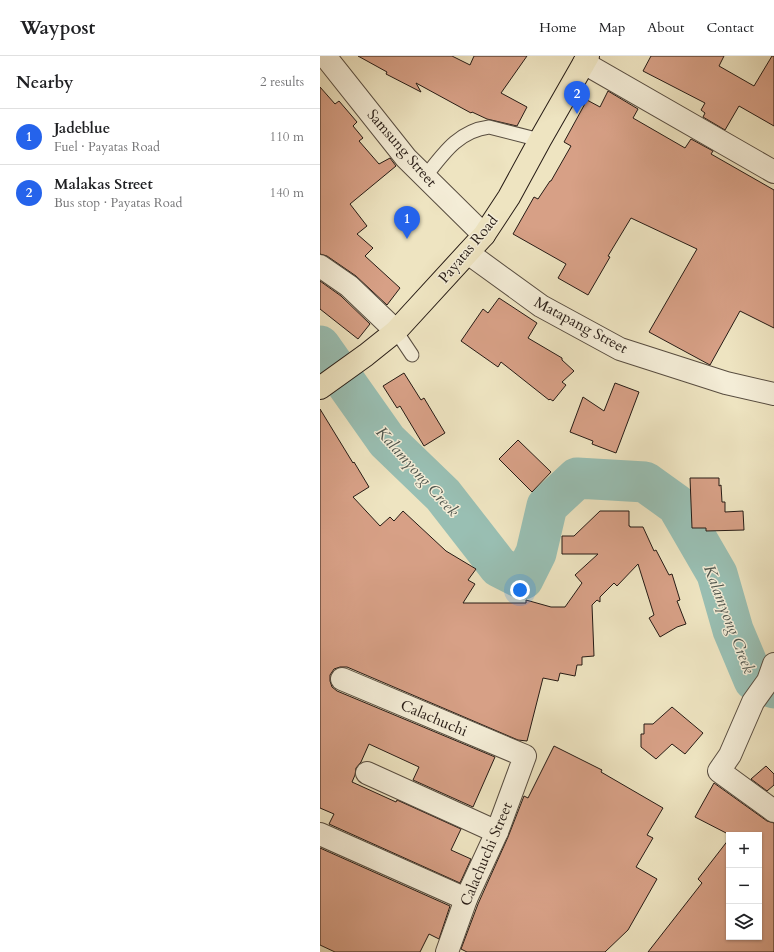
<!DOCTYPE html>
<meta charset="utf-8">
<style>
:root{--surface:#fff;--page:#f2f2f2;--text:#202124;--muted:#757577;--line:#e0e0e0;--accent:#2563eb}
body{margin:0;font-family:Cardo,serif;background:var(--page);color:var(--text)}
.controls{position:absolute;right:12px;bottom:12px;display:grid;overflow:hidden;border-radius:0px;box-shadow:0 1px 3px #0004}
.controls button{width:36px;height:36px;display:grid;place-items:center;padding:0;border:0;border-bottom:1px solid var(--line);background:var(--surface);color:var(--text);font:20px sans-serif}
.you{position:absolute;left:200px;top:534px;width:14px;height:14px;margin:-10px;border:3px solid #fff;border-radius:50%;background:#1a73e8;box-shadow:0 0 0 6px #1a73e833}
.badge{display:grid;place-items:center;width:26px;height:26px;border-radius:50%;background:var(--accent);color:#fff;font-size:13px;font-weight:700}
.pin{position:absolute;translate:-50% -33px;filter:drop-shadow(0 1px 2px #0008)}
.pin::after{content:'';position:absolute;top:21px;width:14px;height:12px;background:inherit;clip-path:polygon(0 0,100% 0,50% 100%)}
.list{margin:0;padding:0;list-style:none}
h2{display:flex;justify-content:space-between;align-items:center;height:52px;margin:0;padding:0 16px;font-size:17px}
h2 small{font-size:13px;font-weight:400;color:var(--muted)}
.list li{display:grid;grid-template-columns:26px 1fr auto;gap:12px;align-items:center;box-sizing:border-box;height:56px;padding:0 16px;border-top:1px solid var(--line)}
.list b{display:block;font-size:15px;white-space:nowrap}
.list p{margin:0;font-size:13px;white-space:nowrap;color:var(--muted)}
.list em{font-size:13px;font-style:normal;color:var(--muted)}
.icon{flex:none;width:22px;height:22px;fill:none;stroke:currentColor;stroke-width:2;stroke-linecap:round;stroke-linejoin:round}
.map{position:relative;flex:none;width:454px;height:896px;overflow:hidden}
header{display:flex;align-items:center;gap:24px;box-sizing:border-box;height:56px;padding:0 20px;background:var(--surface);border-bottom:1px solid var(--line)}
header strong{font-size:19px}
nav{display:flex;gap:22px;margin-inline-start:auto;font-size:14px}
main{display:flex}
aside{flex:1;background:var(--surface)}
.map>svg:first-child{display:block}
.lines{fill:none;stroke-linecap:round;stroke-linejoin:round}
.river{stroke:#99bfb3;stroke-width:41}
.building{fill:#d7a086;stroke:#261b15}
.lane-casing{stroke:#584d40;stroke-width:15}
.street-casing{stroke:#584d40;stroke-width:24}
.primary-casing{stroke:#261b15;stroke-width:24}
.lane{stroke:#f4edd7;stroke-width:13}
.street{stroke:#f4edd7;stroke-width:22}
.primary{stroke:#eee4c1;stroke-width:22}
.labels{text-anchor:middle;stroke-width:3;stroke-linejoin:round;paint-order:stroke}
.street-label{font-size:15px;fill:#261b15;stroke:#f4edd7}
.water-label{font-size:16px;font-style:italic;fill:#4e544c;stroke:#f4edd7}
</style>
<header>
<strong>Waypost</strong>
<nav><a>Home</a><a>Map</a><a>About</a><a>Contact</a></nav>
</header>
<main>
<aside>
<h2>Nearby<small>2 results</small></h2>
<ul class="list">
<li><span class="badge">1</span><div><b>Jadeblue</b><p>Fuel · Payatas Road</p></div><em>110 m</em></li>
<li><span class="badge">2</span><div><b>Malakas Street</b><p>Bus stop · Payatas Road</p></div><em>140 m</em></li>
</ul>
</aside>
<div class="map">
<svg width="454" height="896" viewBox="0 0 454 896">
<rect width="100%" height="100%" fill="#eee4c1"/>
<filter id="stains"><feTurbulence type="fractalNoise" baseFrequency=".005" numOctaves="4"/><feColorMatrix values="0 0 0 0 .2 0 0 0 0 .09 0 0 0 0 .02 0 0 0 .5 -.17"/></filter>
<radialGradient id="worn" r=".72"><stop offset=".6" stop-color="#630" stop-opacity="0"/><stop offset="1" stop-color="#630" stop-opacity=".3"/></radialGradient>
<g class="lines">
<!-- river -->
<path class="river" d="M0,290L67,385L123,439L179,511L203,523L216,497L227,450L257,422L325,426L357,449L397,518L413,574L434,624L454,632"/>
</g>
<!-- building -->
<g class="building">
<path d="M38,0H132L150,9L154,0H207L181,37L207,51L197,70L167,63L152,56L151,57L96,27L101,36L66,18L67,16Z"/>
<path d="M331,0H404L399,10L434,30L452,0H454V70L419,50L405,74L383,61L385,57L381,54L385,47L323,15Z"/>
<path d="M0,31L15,48L19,45L37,66L33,70L43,82L39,85L59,108L70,102L76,110L30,148L47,170L37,178L53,192L45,200L80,232L67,249L36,220L7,200L0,198Z"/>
<path d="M288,35L318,53L313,62L365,92L371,83L393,95L391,98L454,134V272L420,255L390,309L329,276L377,193L311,162L288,200L290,201L268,239L238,222L246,208L193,178L214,141L218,143L230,125H231L251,90L244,86L267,44L280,51Z"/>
<path d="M0,225L21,240L50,268L38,283L0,253Z"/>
<path d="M179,242L217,267L208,282L242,302V304L254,315L242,326L246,329L233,345L230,343L229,344L181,306L178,311L141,285L163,253L168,257Z"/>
<path d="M84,317L101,344L104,342L125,377L104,390L80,350L77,352L63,330Z"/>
<path d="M295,327L319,336L296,397L272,388L273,385L250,376L263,341L284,355Z"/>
<path d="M0,353L33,407L34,406L49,431L33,441L60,470L70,461L74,465L83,455L126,495L156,513L148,524L155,528L143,547H206V544L231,551H245L262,527L255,519L278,498H242V480H254L280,455H309V470H310V471H323L334,495L336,494L349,519L352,518L360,544L357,545L366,568L357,571L340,581L329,562L334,559L318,508L297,530L294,527L280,541V546L277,544L272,549L274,600L262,601V609H257L255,620L240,617L238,625L223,622L207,685L198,684L27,611H20L14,613L10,619V625L12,631L17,635L175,701L153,751L93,724L99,711L49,688L41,706L36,712L35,719L32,726L76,746L77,744L141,773L131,794L151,803L140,827L9,768L14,758L0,752Z"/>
<path d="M198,384L231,416L212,436L179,403Z"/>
<path d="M370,422H399V430L401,429L402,446H405V456L423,455L424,474L386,475V472H372Z"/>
<path d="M352,651L383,677L365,698L352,688L336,703L321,691V678H324V668H333Z"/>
<path d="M234,690L282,714L281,716L343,752L327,779L333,782L316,811L337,823L308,874L285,896H147L141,893L158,848L188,781L204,740L208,742Z"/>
<path d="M446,710L454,718V729L447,735L431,723Z"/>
<path d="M394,727L447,765L454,767V896H328L382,827L378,823L409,783V881H439V779H410L375,761Z"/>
<path d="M0,792L130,850L119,883L109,878L100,896H15L0,889Z"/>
</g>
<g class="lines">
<!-- lane casing -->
<g class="lane-casing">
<g id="lane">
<path d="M105,121C123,98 138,75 169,71L220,84"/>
<path d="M76,275L92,299"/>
</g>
</g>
<!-- street casing -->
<g class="street-casing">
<g id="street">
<path d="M5,0L86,102L164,179"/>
<path d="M264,7L454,116"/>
<path d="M148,197L221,250L300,293L406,327L454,338"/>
<path d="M0,210L29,230L76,275"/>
<path d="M454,608L448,625L433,646L410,699L399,715L454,755"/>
<path d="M22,623L205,700L177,776L146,843L127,896"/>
<path d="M47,717L177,776"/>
<path d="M0,778L146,843"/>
</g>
</g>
<!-- primary casing -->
<g class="primary-casing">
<path id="primary" d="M0,332L46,299L76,275L164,179L189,141L220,84L268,0"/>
</g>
<!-- lane -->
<use href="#lane" class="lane"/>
<!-- street -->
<use href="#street" class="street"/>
<!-- primary -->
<use href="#primary" class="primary"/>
</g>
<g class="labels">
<!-- street labels -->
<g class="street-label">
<text transform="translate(82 92) rotate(49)" y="5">Samsung Street</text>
<text transform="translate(148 193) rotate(-50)" y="5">Payatas Road</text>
<text transform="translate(261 269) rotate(28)" y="5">Matapang Street</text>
<text transform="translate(114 662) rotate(23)" y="5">Calachuchi</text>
<text transform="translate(166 798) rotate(-67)" y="5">Calachuchi Street</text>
</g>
<!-- water labels -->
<g class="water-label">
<text transform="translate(98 415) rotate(48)" y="6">Kalamyong Creek</text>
<text transform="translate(410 563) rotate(69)" y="6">Kalamyong Creek</text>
</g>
</g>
<rect width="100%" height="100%" filter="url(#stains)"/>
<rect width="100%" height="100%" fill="url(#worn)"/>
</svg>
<div class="controls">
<button>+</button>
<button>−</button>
<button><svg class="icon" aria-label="layers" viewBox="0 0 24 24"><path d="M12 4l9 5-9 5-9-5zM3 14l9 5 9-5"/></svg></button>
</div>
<div class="you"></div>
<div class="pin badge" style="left:87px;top:183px">1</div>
<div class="pin badge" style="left:257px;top:58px">2</div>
</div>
</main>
